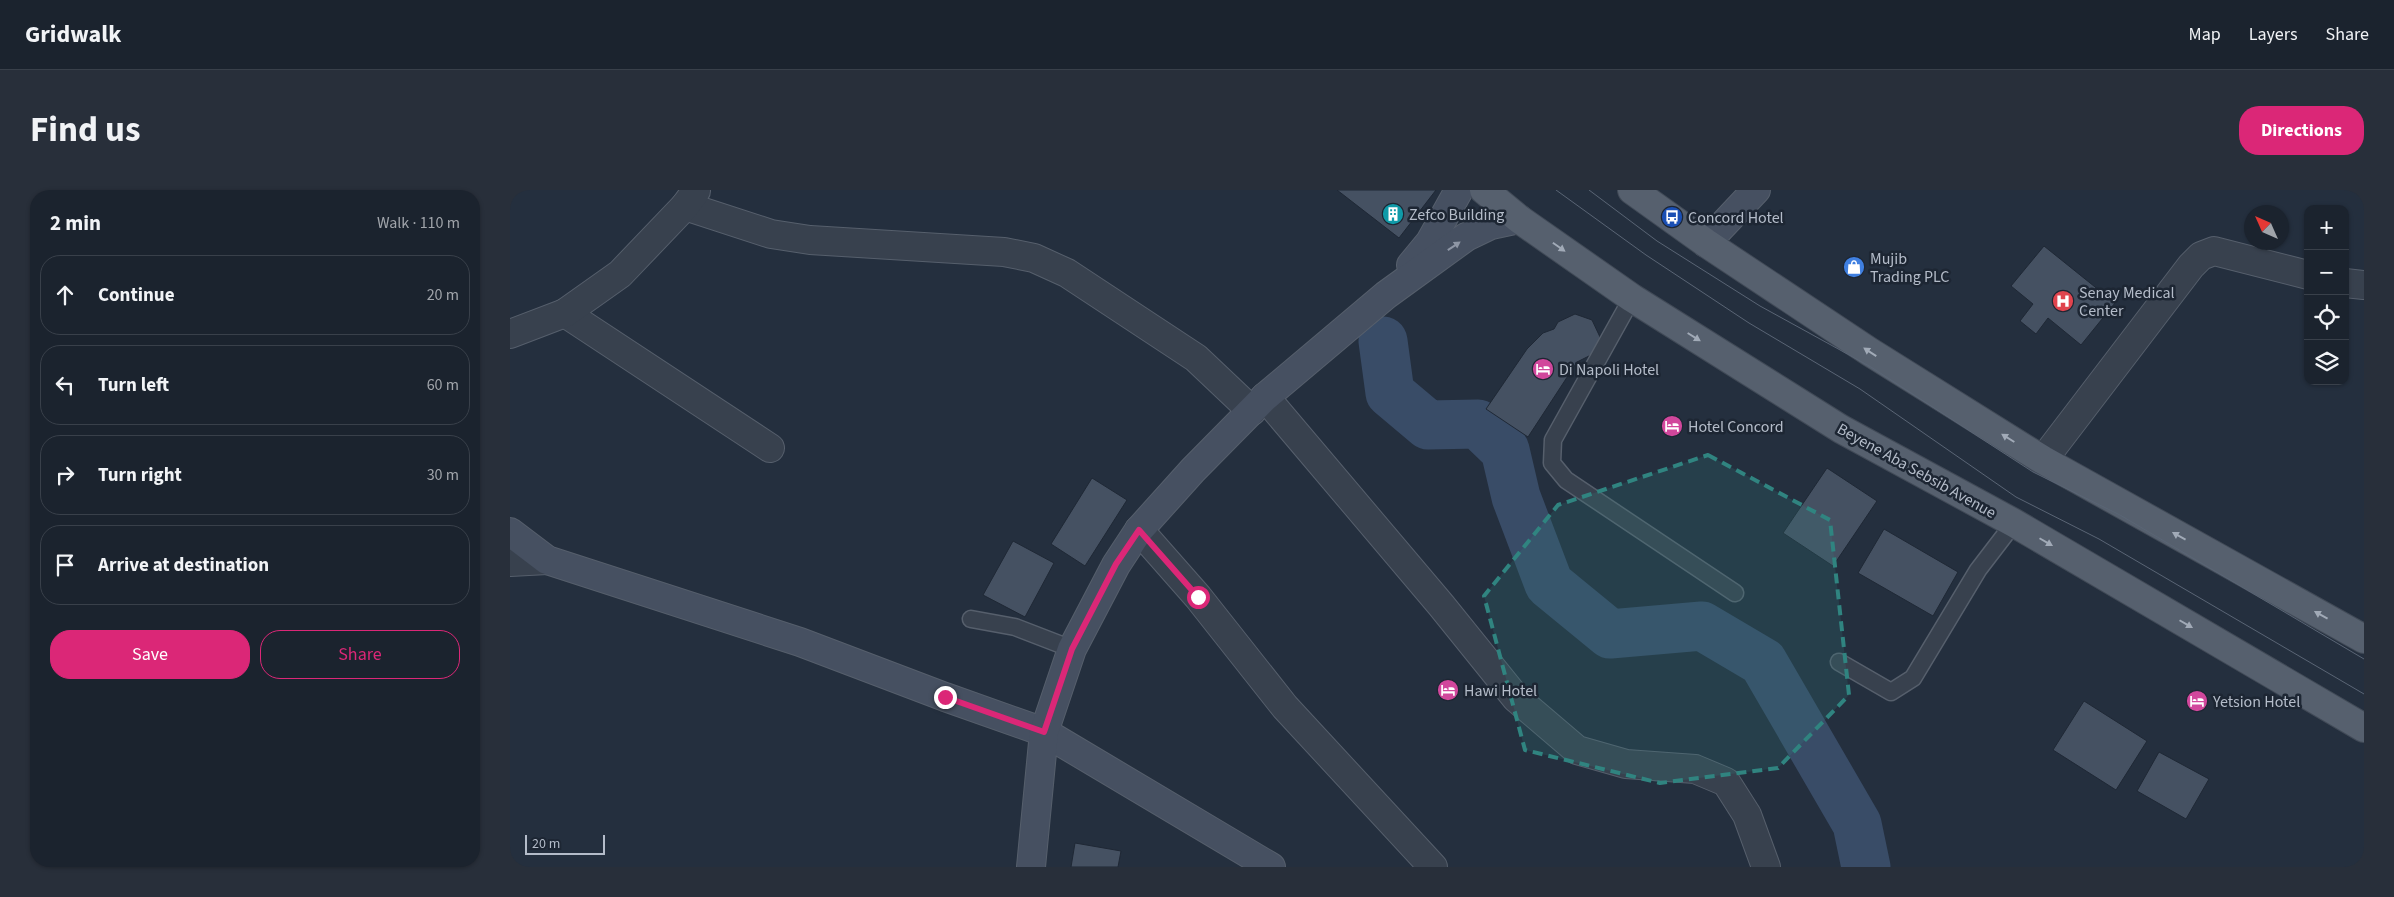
<!DOCTYPE html>
<meta charset="utf-8">
<style>
:root{--surface:#1b232e;--page:#282f3a;--text:#f1f3f6;--muted:#a0a4aa;--line:#39404a;--accent:#db2777}
body{margin:0;font-family:"Source Sans 3",sans-serif;background:var(--page);color:var(--text)}
.controls{position:absolute;right:15px;top:15px;display:grid;overflow:hidden;border-radius:10px;box-shadow:0 1px 4px #0004}
.controls button{width:45px;height:45px;display:grid;place-items:center;padding:0;border:0;border-bottom:1px solid var(--line);background:var(--surface);color:var(--text);font:25px sans-serif}
.compass{position:absolute;left:1734px;top:15px;width:45px;height:45px;border-radius:50%;background:var(--surface);box-shadow:0 1px 4px #0004;rotate:315deg}
.scale{position:absolute;left:15px;bottom:12px;width:80px;box-sizing:border-box;padding-left:5px;border:2px solid #b4bcc9;border-top:0;font-size:14px;line-height:18px;white-space:nowrap;color:#b4bcc9;-webkit-text-stroke:4px #1d2633;paint-order:stroke}
.stop{position:absolute;width:15px;height:15px;margin:-11px;border:4px solid #db2777;border-radius:50%;background:#fff}
.stop.end{background:#db2777;border-color:#fff;box-shadow:0 1px 5px #0008}
.list{margin:0;padding:0;list-style:none}
h2{display:flex;justify-content:space-between;align-items:center;height:65px;margin:0;padding:0 20px;font-size:21px}
h2 small{font-size:16px;font-weight:400;color:var(--muted)}
.list li{display:grid;grid-template-columns:32px 1fr auto;gap:15px;align-items:center;box-sizing:border-box;height:80px;margin:0 10px 10px;padding:0 10px;border:1px solid var(--line);border-radius:20px}
.list b{display:block;font-size:19px;white-space:nowrap}
.list em{font-size:16px;font-style:normal;color:var(--muted)}
.actions{display:flex;gap:10px;padding:15px 20px}
.actions a{flex:1;padding:11px 0;border:1px solid var(--accent);border-radius:20px;text-align:center;font-size:18px;color:var(--accent)}
.actions .main{background:var(--accent);color:#fff}
.icon{flex:none;width:28px;height:28px;fill:none;stroke:currentColor;stroke-width:2;stroke-linecap:round;stroke-linejoin:round}
.map{position:relative;flex:none;width:1854px;height:677px;overflow:hidden;border-radius:20px}
header{display:flex;align-items:center;gap:30px;box-sizing:border-box;height:70px;padding:0 25px;background:var(--surface);border-bottom:1px solid var(--line)}
header strong{font-size:24px}
nav{display:flex;gap:28px;margin-inline-start:auto;font-size:18px}
.intro{display:flex;align-items:center;justify-content:space-between;box-sizing:border-box;height:120px;padding:0 30px}
h1{margin:0;font-size:35px}
.button{padding:12px 22px;border-radius:20px;background:var(--accent);color:#fff;font-size:18px;font-weight:700}
main{display:flex;gap:30px;padding:0 30px}
aside{flex:1;background:var(--surface);border-radius:20px;box-shadow:0 1px 4px #0004}
.map>svg:first-child{display:block}
.lines{fill:none;stroke-linecap:round;stroke-linejoin:round}
.river{stroke:#394c67;stroke-width:49}
.building{fill:#455162;stroke:#1f2835}
.lane-casing{stroke:#565f6c;stroke-width:19}
.street-casing{stroke:#565f6c;stroke-width:30}
.secondary-casing{stroke:#565f6c;stroke-width:30}
.primary-casing{stroke:#414a57;stroke-width:30}
.lane{stroke:#38414e;stroke-width:16}
.street{stroke:#38414e;stroke-width:28}
.secondary{stroke:#465061;stroke-width:28}
.primary{stroke:#56606e;stroke-width:28}
.tram{stroke:#5a6575;stroke-width:1}
.oneway{fill:#8e96a5}
.oneway2{fill:#a1aab7}
.route{stroke:#db2777;stroke-width:6}
.marked{fill:#308480;fill-opacity:0.2;stroke:#308480;stroke-width:4;stroke-dasharray:10 6;stroke-linejoin:round}
.labels{text-anchor:middle;stroke-width:5;stroke-linejoin:round;paint-order:stroke}
.poi-label{font-size:16px;fill:#b4bcc9;stroke:#1d2633;text-anchor:start}
.street-label{font-size:16px;fill:#b4bcc9;stroke:#1d2633}
</style>
<header>
<strong>Gridwalk</strong>
<nav><a>Map</a><a>Layers</a><a>Share</a></nav>
</header>
<div class="intro"><h1>Find us</h1><a class="button">Directions</a></div>
<main>
<aside>
<h2>2 min<small>Walk · 110 m</small></h2>
<ul class="list">
<li><svg class="icon" aria-label="ahead" viewBox="0 0 24 24"><path d="M12 20V5M6 11l6-6 6 6"/></svg><div><b>Continue</b></div><em>20 m</em></li>
<li><svg class="icon" aria-label="left" viewBox="0 0 24 24"><path d="M17 20v-9H6M10 6l-5 5 5 5"/></svg><div><b>Turn left</b></div><em>60 m</em></li>
<li><svg class="icon" aria-label="right" viewBox="0 0 24 24"><path d="M7 20v-9h11M14 6l5 5-5 5"/></svg><div><b>Turn right</b></div><em>30 m</em></li>
<li><svg class="icon" aria-label="arrive" viewBox="0 0 24 24"><path d="M6 21V4h12l-3 4 3 4H6"/></svg><div><b>Arrive at destination</b></div></li>
</ul>
<div class="actions"><a class="main">Save</a><a>Share</a></div>
</aside>
<div class="map">
<svg width="1854" height="677" viewBox="0 0 1854 677">
<rect width="100%" height="100%" fill="#242f3e"/>
<g class="lines">
<!-- river -->
<path class="river" d="M873,151L880,203L918,235L968,234L995,260L1006,307L1039,394L1100,444L1192,436L1253,472L1347,634L1356,677"/>
</g>
<!-- building -->
<g class="building">
<path d="M827,0H926L889,48Z"/>
<path d="M1534,56L1605,113L1571,155L1538,128L1526,144L1510,131L1523,114L1501,96Z"/>
<path d="M1065,124L1082,130L1090,147L1088,155L1083,164L1067,172L1018,247L976,219L1017,159L1033,143L1044,139L1048,132Z"/>
<path d="M1317,278L1367,311L1323,376L1273,343Z"/>
<path d="M582,288L617,310L575,376L541,354Z"/>
<path d="M1374,339L1448,382L1423,426L1348,383Z"/>
<path d="M503,351L544,373L515,427L473,405Z"/>
<path d="M1574,511L1637,551L1606,600L1543,560Z"/>
<path d="M1649,562L1699,589L1676,629L1627,601Z"/>
<path d="M565,653L611,661L608,677H561Z"/>
</g>
<g class="lines">
<!-- lane casing -->
<g class="lane-casing">
<g id="lane">
<path d="M1122,108L1043,250L1042,273L1056,290L1225,403"/>
<path d="M461,429L505,437L562,459"/>
<path d="M1329,472L1381,502L1403,488L1468,380L1504,333"/>
</g>
</g>
<!-- street casing -->
<g class="street-casing">
<g id="street">
<path d="M175,16L261,44L300,50L494,62L524,68L557,83L686,168L742,221"/>
<path d="M1835,93L1854,95"/>
<path d="M55,123L260,258"/>
<path d="M0,144L55,123L110,84L175,16L186,1"/>
<path d="M755,207L931,415L1006,508L1067,560L1116,574L1185,579L1216,592L1237,625L1256,677"/>
<path d="M1533,270L1681,76L1691,66L1704,61L1798,85"/>
<path d="M629,340L688,407L775,517L923,677"/>
<path d="M0,372L37,370"/>
</g>
</g>
<!-- secondary casing -->
<g class="secondary-casing">
<g id="secondary">
<path d="M1196,53L1246,0"/>
<path d="M901,75L920,52L949,0"/>
<path d="M0,342L37,370L290,452L435,507L534,542L761,677"/>
<path d="M521,677L534,542L562,459L606,375L629,340L683,280L755,207L876,105L956,47L981,35L1009,29"/>
</g>
</g>
<!-- primary casing -->
<g class="primary-casing">
<g id="primary">
<path d="M974,0L1009,29L1122,108L1331,239L1504,333L1854,538"/>
<path d="M1122,0L1196,53L1360,162L1533,270L1854,449"/>
</g>
</g>
<!-- lane -->
<use href="#lane" class="lane"/>
<!-- street -->
<use href="#street" class="street"/>
<!-- secondary -->
<use href="#secondary" class="secondary"/>
<!-- primary -->
<use href="#primary" class="primary"/>
<!-- tram -->
<g class="tram">
<path d="M1046,0L1136,65L1239,133L1350,199L1506,307L1589,349L1854,504"/>
<path d="M1079,0L1147,51L1250,116L1361,177L1523,282L1610,325L1854,469"/>
</g>
</g>
<!-- one-way arrows -->
<defs><path id="oneway-solid" d="M-6-.8H1V-3.2L6.5 0L1 3.2V.8H-6Z" transform="scale(1.25)"/></defs>
<use class="oneway" href="#oneway-solid" transform="translate(944 56) rotate(-34)"/>
<g class="oneway2">
<use href="#oneway-solid" transform="translate(1049 57) rotate(35)"/>
<use href="#oneway-solid" transform="translate(1184 147) rotate(32)"/>
<use href="#oneway-solid" transform="translate(1360 162) rotate(-147)"/>
<use href="#oneway-solid" transform="translate(1498 248) rotate(-148)"/>
<use href="#oneway-solid" transform="translate(1669 346) rotate(-151)"/>
<use href="#oneway-solid" transform="translate(1536 352) rotate(30)"/>
<use href="#oneway-solid" transform="translate(1811 425) rotate(-151)"/>
<use href="#oneway-solid" transform="translate(1676 434) rotate(30)"/>
</g>
<g class="lines">
<!-- route -->
<path class="route" d="M435,507L534,542L562,459L606,374L629,340L688,407"/>
</g>
<!-- marked area -->
<path class="marked" d="M1198,265L1320,330L1339,505L1268,578L1150,593L1015,560L974,406L1048,315Z"/>
<!-- icons -->
<defs>
<g id="building-disc" transform="scale(1.125)"><circle r="9.5" fill="#0f9aa8" stroke="#1d2633"/><path d="M-4-6H4V6H1V3H-1V6H-4ZM-2.5-4.3h1.7v1.8h-1.7ZM.8-4.3h1.7v1.8H.8ZM-2.5-1h1.7V.8h-1.7ZM.8-1h1.7V.8H.8Z" fill="#fff"/></g>
<g id="bus-disc" transform="scale(1.125)"><circle r="9.5" fill="#1a4fb4" stroke="#1d2633"/><path d="M-5-6H5V4H4V6H2V4H-2V6H-4V4H-5ZM-3.5-4V0h7V-4ZM-3.5 1.2v1.5H-2V1.2ZM2 1.2v1.5H3.5V1.2Z" fill="#fff"/></g>
<g id="shop-disc" transform="scale(1.125)"><circle r="9.5" fill="#3f7fe0" stroke="#1d2633"/><path d="M-5-2.5h2.3a2.7 3.5 0 0 1 5.4 0H5L5.5 6h-11ZM-1.5-2.5h3a1.5 2.3 0 0 0-3 0Z" fill="#fff"/></g>
<g id="hospital-disc" transform="scale(1.125)"><circle r="9.5" fill="#e0444e" stroke="#1d2633"/><path d="M-5-5h3v3.5h4V-5h3V5h-3V1.5h-4V5h-3Z" fill="#fff"/></g>
<g id="hotel-disc" transform="scale(1.125)"><circle r="9.5" fill="#d1479c" stroke="#1d2633"/><path d="M-6-4.5h1.5V1H6V5H4.5V3h-9V5H-6ZM-4 0a1.8 1.8 0 1 1 3.6 0ZM.5 0V-2.5h3Q6-2.5 6 0Z" fill="#fff"/></g>
</defs>
<g fill-rule="evenodd">
<use href="#building-disc" x="883" y="24"/>
<use href="#bus-disc" x="1162" y="27"/>
<use href="#shop-disc" x="1344" y="77"/>
<use href="#hospital-disc" x="1553" y="111"/>
<use href="#hotel-disc" x="1033" y="179"/>
<use href="#hotel-disc" x="1162" y="236"/>
<use href="#hotel-disc" x="938" y="500"/>
<use href="#hotel-disc" x="1687" y="511"/>
</g>
<g class="labels">
<!-- poi labels -->
<g class="poi-label">
<text x="899" y="30">Zefco Building</text>
<text x="1178" y="33">Concord Hotel</text>
<text x="1360" y="74">Mujib<tspan x="1360" dy="18">Trading PLC</tspan></text>
<text x="1569" y="108">Senay Medical<tspan x="1569" dy="18">Center</tspan></text>
<text x="1049" y="185">Di Napoli Hotel</text>
<text x="1178" y="242">Hotel Concord</text>
<text x="954" y="506">Hawi Hotel</text>
<text x="1703" y="517">Yetsion Hotel</text>
</g>
<!-- street labels -->
<g class="street-label">
<text transform="translate(1407 280) rotate(29)" y="6">Beyene Aba Sebsib Avenue</text>
</g>
</g>
</svg>
<div class="controls">
<button>+</button>
<button>−</button>
<button><svg class="icon" aria-label="locate" viewBox="0 0 24 24"><circle cx="12" cy="12" r="6"/><path d="M12 2v4M12 18v4M2 12h4M18 12h4"/></svg></button>
<button><svg class="icon" aria-label="layers" viewBox="0 0 24 24"><path d="M12 4l9 5-9 5-9-5zM3 14l9 5 9-5"/></svg></button>
</div>
<svg class="compass" viewBox="-18 -18 36 36"><path d="M0-13l5 13h-10z" fill="#e53935"/><path d="M0 13l5-13h-10z" fill="#a0a4aa"/></svg>
<div class="scale">20 m</div>
<div class="stop" style="left:688px;top:407px"></div>
<div class="stop end" style="left:435px;top:507px"></div>
</div>
</main>
